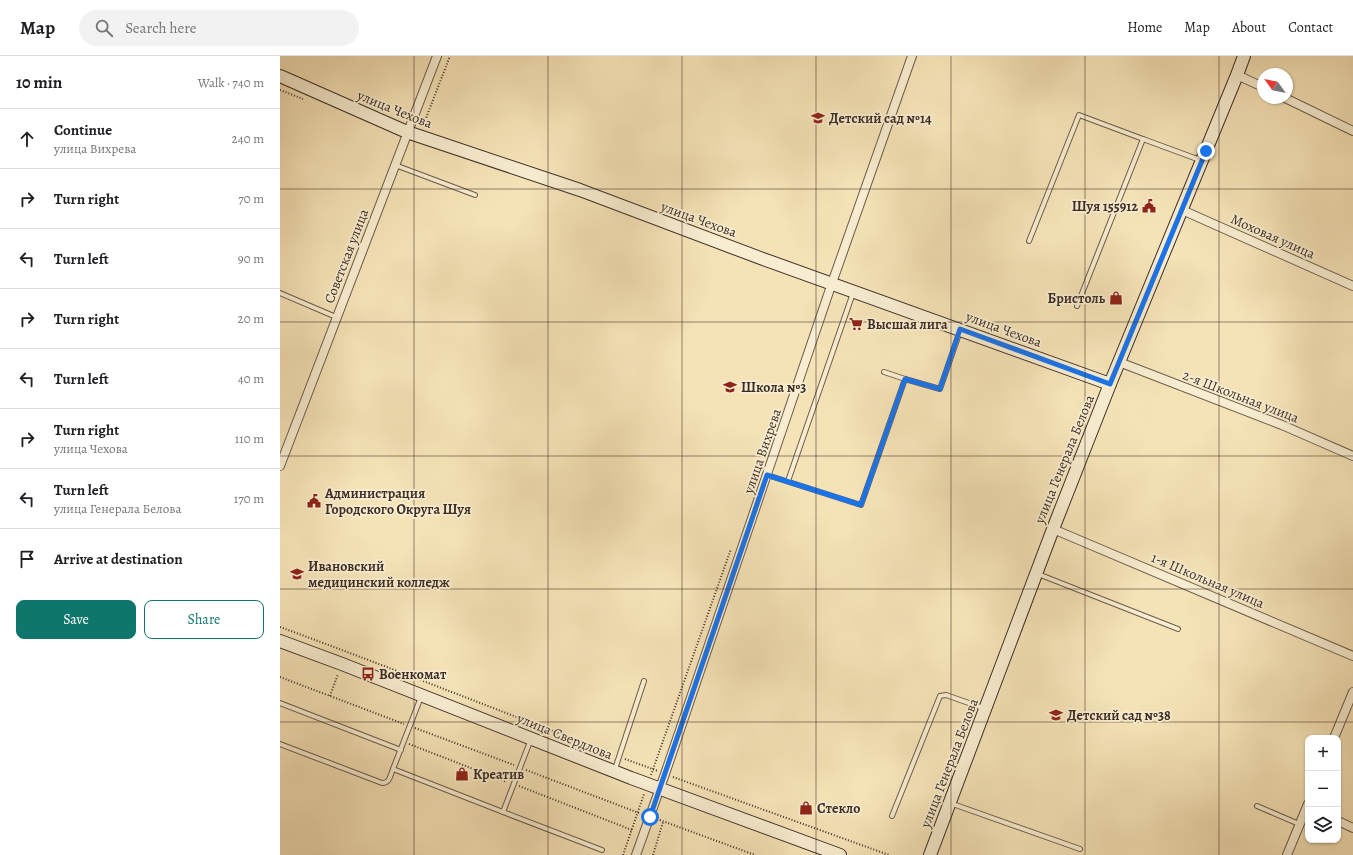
<!DOCTYPE html>
<meta charset="utf-8">
<style>
:root{--surface:#fff;--page:#f2f2f2;--text:#202124;--muted:#757577;--line:#e0e0e0;--accent:#0f766e}
body{margin:0;font-family:Alegreya,serif;background:var(--page);color:var(--text)}
.controls{position:absolute;right:12px;bottom:12px;display:grid;overflow:hidden;border-radius:8px;box-shadow:0 1px 3px #0004}
.controls button{width:36px;height:36px;display:grid;place-items:center;padding:0;border:0;border-bottom:1px solid var(--line);background:var(--surface);color:var(--text);font:20px sans-serif}
.compass{position:absolute;left:977px;top:12px;width:36px;height:36px;border-radius:50%;background:var(--surface);box-shadow:0 1px 3px #0004;rotate:303deg}
.stop{position:absolute;width:12px;height:12px;margin:-9px;border:3px solid #1a73e8;border-radius:50%;background:#fff}
.stop.end{background:#1a73e8;border-color:#fff;box-shadow:0 1px 4px #0008}
.list{margin:0;padding:0;list-style:none}
h2{display:flex;justify-content:space-between;align-items:center;height:52px;margin:0;padding:0 16px;font-size:17px}
h2 small{font-size:13px;font-weight:400;color:var(--muted)}
.list li{display:grid;grid-template-columns:26px 1fr auto;gap:12px;align-items:center;box-sizing:border-box;height:60px;padding:0 16px;border-top:1px solid var(--line)}
.list b{display:block;font-size:15px;white-space:nowrap}
.list p{margin:0;font-size:13px;white-space:nowrap;color:var(--muted)}
.list em{font-size:13px;font-style:normal;color:var(--muted)}
.actions{display:flex;gap:8px;padding:12px 16px}
.actions a{flex:1;padding:9px 0;border:1px solid var(--accent);border-radius:8px;text-align:center;font-size:14px;color:var(--accent)}
.actions .main{background:var(--accent);color:#fff}
.icon{flex:none;width:22px;height:22px;fill:none;stroke:currentColor;stroke-width:2;stroke-linecap:round;stroke-linejoin:round}
.map{position:relative;flex:none;width:1073px;height:799px;overflow:hidden}
header{display:flex;align-items:center;gap:24px;box-sizing:border-box;height:56px;padding:0 20px;background:var(--surface);border-bottom:1px solid var(--line)}
header strong{font-size:19px}
nav{display:flex;gap:22px;margin-inline-start:auto;font-size:14px}
.search{width:280px;height:36px;background:var(--page);display:flex;align-items:center;gap:10px;box-sizing:border-box;padding:0 14px;border-radius:22px;color:var(--muted);font-size:15px}
main{display:flex}
aside{flex:1;background:var(--surface)}
.map>svg:first-child{display:block}
.lines{fill:none;stroke-linecap:round;stroke-linejoin:round}
.lane-casing{stroke:#6c5b4b;stroke-width:6}
.street-casing{stroke:#6c5b4b;stroke-width:10}
.secondary-casing{stroke:#3e2e27;stroke-width:14}
.path{stroke:#3e2e27;stroke-width:2;stroke-dasharray:1 2;stroke-linecap:butt}
.lane{stroke:#f8edd0;stroke-width:4}
.street{stroke:#f8edd0;stroke-width:8}
.secondary{stroke:#f8edd0;stroke-width:12}
.route{stroke:#1a73e8;stroke-width:5}
.grid{fill:none;stroke:#3e2e27;stroke-width:1;stroke-opacity:0.55}
.labels{text-anchor:middle;stroke-width:3.5;stroke-linejoin:round;paint-order:stroke}
.street-label{font-size:14px;fill:#3e2e27;stroke:#f8edd0}
.poi-label{font-size:14px;font-weight:bold;fill:#3e2e27;stroke:#f8edd0;text-anchor:start}
</style>
<header>
<strong>Map</strong>
<div class="search"><svg class="icon" aria-label="search" viewBox="0 0 24 24"><circle cx="10" cy="10" r="6"/><path d="M15 15l6 6"/></svg>Search here</div>
<nav><a>Home</a><a>Map</a><a>About</a><a>Contact</a></nav>
</header>
<main>
<aside>
<h2>10 min<small>Walk · 740 m</small></h2>
<ul class="list">
<li><svg class="icon" aria-label="ahead" viewBox="0 0 24 24"><path d="M12 20V5M6 11l6-6 6 6"/></svg><div><b>Continue</b><p>улица Вихрева</p></div><em>240 m</em></li>
<li><svg class="icon" aria-label="right" viewBox="0 0 24 24"><path d="M7 20v-9h11M14 6l5 5-5 5"/></svg><div><b>Turn right</b></div><em>70 m</em></li>
<li><svg class="icon" aria-label="left" viewBox="0 0 24 24"><path d="M17 20v-9H6M10 6l-5 5 5 5"/></svg><div><b>Turn left</b></div><em>90 m</em></li>
<li><svg class="icon" aria-label="right" viewBox="0 0 24 24"><path d="M7 20v-9h11M14 6l5 5-5 5"/></svg><div><b>Turn right</b></div><em>20 m</em></li>
<li><svg class="icon" aria-label="left" viewBox="0 0 24 24"><path d="M17 20v-9H6M10 6l-5 5 5 5"/></svg><div><b>Turn left</b></div><em>40 m</em></li>
<li><svg class="icon" aria-label="right" viewBox="0 0 24 24"><path d="M7 20v-9h11M14 6l5 5-5 5"/></svg><div><b>Turn right</b><p>улица Чехова</p></div><em>110 m</em></li>
<li><svg class="icon" aria-label="left" viewBox="0 0 24 24"><path d="M17 20v-9H6M10 6l-5 5 5 5"/></svg><div><b>Turn left</b><p>улица Генерала Белова</p></div><em>170 m</em></li>
<li><svg class="icon" aria-label="arrive" viewBox="0 0 24 24"><path d="M6 21V4h12l-3 4 3 4H6"/></svg><div><b>Arrive at destination</b></div></li>
</ul>
<div class="actions"><a class="main">Save</a><a>Share</a></div>
</aside>
<div class="map">
<svg width="1073" height="799" viewBox="0 0 1073 799">
<rect width="100%" height="100%" fill="#f5e3b7"/>
<filter id="stains"><feTurbulence type="fractalNoise" baseFrequency=".005" numOctaves="4"/><feColorMatrix values="0 0 0 0 .2 0 0 0 0 .09 0 0 0 0 .02 0 0 0 .5 -.17"/></filter>
<radialGradient id="worn" r=".72"><stop offset=".6" stop-color="#630" stop-opacity="0"/><stop offset="1" stop-color="#630" stop-opacity=".3"/></radialGradient>
<g class="lines">
<!-- lane casing -->
<g class="lane-casing">
<g id="lane">
<path d="M115,109L195,139"/>
<path d="M749,185L799,59L863,83"/>
<path d="M0,237L56,261"/>
<path d="M797,250L863,83L920,104"/>
<path d="M604,316L625,323"/>
<path d="M487,419L581,449L625,323L660,333L680,275"/>
<path d="M508,425L573,237"/>
<path d="M758,518L898,573"/>
<path d="M141,641L113,713L223,756"/>
<path d="M0,647L121,694"/>
<path d="M251,683L223,756L322,794"/>
<path d="M0,688L102,727C110,727 110,720 113,713"/>
<path d="M335,713L364,625"/>
<path d="M670,747L800,793"/>
<path d="M977,750L1019,768"/>
<path d="M612,760L660,640L666,639L703,652"/>
</g>
</g>
<!-- street casing -->
<g class="street-casing">
<g id="street">
<path d="M957,19L983,31"/>
<path d="M1005,42L1073,75"/>
<path d="M902,154L1073,230"/>
<path d="M839,306L1002,369L1073,400"/>
<path d="M0,410L157,0"/>
<path d="M773,473L1073,600"/>
<path d="M1054,682L1073,636"/>
<path d="M1058,765L1073,772"/>
<path d="M356,799L385,718L552,227L632,0"/>
<path d="M1007,799L1028,748"/>
</g>
</g>
<!-- secondary casing -->
<g class="secondary-casing">
<g id="secondary">
<path d="M0,20L127,76L300,134L483,203L830,328"/>
<path d="M0,585L62,608L351,722L560,799"/>
<path d="M650,799L773,473L830,328L957,19L964,0"/>
</g>
</g>
<!-- path -->
<g class="path">
<path d="M0,34L23,43"/>
<path d="M143,70L170,0"/>
<path d="M0,571C112,612 222,656 333,698"/>
<path d="M0,621L124,668"/>
<path d="M50,640L58,618"/>
<path d="M135,672L234,709"/>
<path d="M129,688L227,726"/>
<path d="M345,703L378,715"/>
<path d="M246,714L359,757"/>
<path d="M371,719L451,493"/>
<path d="M393,721L609,799"/>
<path d="M239,730L352,774"/>
<path d="M377,763L475,799"/>
<path d="M343,799L364,738"/>
<path d="M373,799L383,766"/>
</g>
<!-- lane -->
<use href="#lane" class="lane"/>
<!-- street -->
<use href="#street" class="street"/>
<!-- secondary -->
<use href="#secondary" class="secondary"/>
</g>
<g class="lines">
<!-- route -->
<path class="route" d="M370,761L487,419L581,449L625,323L660,333L680,273L830,328L926,95"/>
</g>
<!-- grid -->
<path class="grid" d="M134,0V799M268,0V799M402,0V799M536,0V799M671,0V799M805,0V799M939,0V799M0,133H1073M0,266H1073M0,400H1073M0,533H1073M0,666H1073"/>
<!-- icons -->
<defs>
<g id="school-bare" transform="scale(1.08)"><path d="M0-5L7-2L0 1L-7-2ZM-4 1L0 2.5L4 1V4Q0 6-4 4Z" fill="#8f2418" stroke="#f8edd0" stroke-width="2.5" paint-order="stroke"/></g>
<g id="civic-bare" transform="scale(1.08)"><path d="M-.6-6.5H3V-4.5H.6V-3L4-1V1h2V6H-6V1h2V-1L-.6-3ZM-1.2 2.5V6h2.4V2.5Z" fill="#8f2418" stroke="#f8edd0" stroke-width="2.5" paint-order="stroke"/></g>
<g id="shop-bare" transform="scale(1.08)"><path d="M-5-2.5h2.3a2.7 3.5 0 0 1 5.4 0H5L5.5 6h-11ZM-1.5-2.5h3a1.5 2.3 0 0 0-3 0Z" fill="#8f2418" stroke="#f8edd0" stroke-width="2.5" paint-order="stroke"/></g>
<g id="supermarket-bare" transform="scale(1.08)"><path d="M-6-5.5h2.5l.6 2H6L4.5 2H-2.5L-4.4-4H-6ZM-1.5 3.2a1.3 1.3 0 1 0 .1 0ZM3 3.2a1.3 1.3 0 1 0 .1 0Z" fill="#8f2418" stroke="#f8edd0" stroke-width="2.5" paint-order="stroke"/></g>
<g id="university-bare" transform="scale(1.08)"><path d="M0-5L7-2L0 1L-7-2ZM-4 1L0 2.5L4 1V4Q0 6-4 4Z" fill="#8f2418" stroke="#f8edd0" stroke-width="2.5" paint-order="stroke"/></g>
<g id="bus-bare" transform="scale(1.08)"><path d="M-5-6H5V4H4V6H2V4H-2V6H-4V4H-5ZM-3.5-4V0h7V-4ZM-3.5 1.2v1.5H-2V1.2ZM2 1.2v1.5H3.5V1.2Z" fill="#8f2418" stroke="#f8edd0" stroke-width="2.5" paint-order="stroke"/></g>
</defs>
<g fill-rule="evenodd">
<use href="#school-bare" x="538" y="62"/>
<use href="#civic-bare" x="869" y="150"/>
<use href="#shop-bare" x="836" y="242"/>
<use href="#supermarket-bare" x="576" y="268"/>
<use href="#school-bare" x="450" y="331"/>
<use href="#civic-bare" x="34" y="445"/>
<use href="#university-bare" x="17" y="518"/>
<use href="#bus-bare" x="88" y="618"/>
<use href="#school-bare" x="776" y="659"/>
<use href="#shop-bare" x="182" y="718"/>
<use href="#shop-bare" x="526" y="752"/>
</g>
<g class="labels">
<!-- street labels -->
<g class="street-label">
<text transform="translate(115 53) rotate(22)" y="5">улица Чехова</text>
<text transform="translate(419 163) rotate(20)" y="5">улица Чехова</text>
<text transform="translate(993 180) rotate(24)" y="5">Моховая улица</text>
<text transform="translate(66 200) rotate(-69)" y="5">Советская улица</text>
<text transform="translate(724 273) rotate(20)" y="5">улица Чехова</text>
<text transform="translate(961 340) rotate(21)" y="5">2-я Школьная улица</text>
<text transform="translate(482 395) rotate(-71)" y="5">улица Вихрева</text>
<text transform="translate(784 403) rotate(-68)" y="5">улица Генерала Белова</text>
<text transform="translate(928 524) rotate(23)" y="5">1-я Школьная улица</text>
<text transform="translate(285 680) rotate(22)" y="5">улица Свердлова</text>
<text transform="translate(669 707) rotate(-69)" y="5">улица Генерала Белова</text>
</g>
<!-- poi labels -->
<g class="poi-label">
<text x="549" y="67">Детский сад №14</text>
<text x="858" y="155" text-anchor="end">Шуя 155912</text>
<text x="825" y="247" text-anchor="end">Бристоль</text>
<text x="587" y="273">Высшая лига</text>
<text x="461" y="336">Школа №3</text>
<text x="45" y="442">Администрация<tspan x="45" dy="16">Городского Округа Шуя</tspan></text>
<text x="28" y="515">Ивановский<tspan x="28" dy="16">медицинский колледж</tspan></text>
<text x="99" y="623">Военкомат</text>
<text x="787" y="664">Детский сад №38</text>
<text x="193" y="723">Креатив</text>
<text x="537" y="757">Стекло</text>
</g>
</g>
<rect width="100%" height="100%" filter="url(#stains)"/>
<rect width="100%" height="100%" fill="url(#worn)"/>
</svg>
<div class="controls">
<button>+</button>
<button>−</button>
<button><svg class="icon" aria-label="layers" viewBox="0 0 24 24"><path d="M12 4l9 5-9 5-9-5zM3 14l9 5 9-5"/></svg></button>
</div>
<svg class="compass" viewBox="-18 -18 36 36"><path d="M0-13l5 13h-10z" fill="#e53935"/><path d="M0 13l5-13h-10z" fill="#757577"/></svg>
<div class="stop" style="left:370px;top:761px"></div>
<div class="stop end" style="left:926px;top:95px"></div>
</div>
</main>
